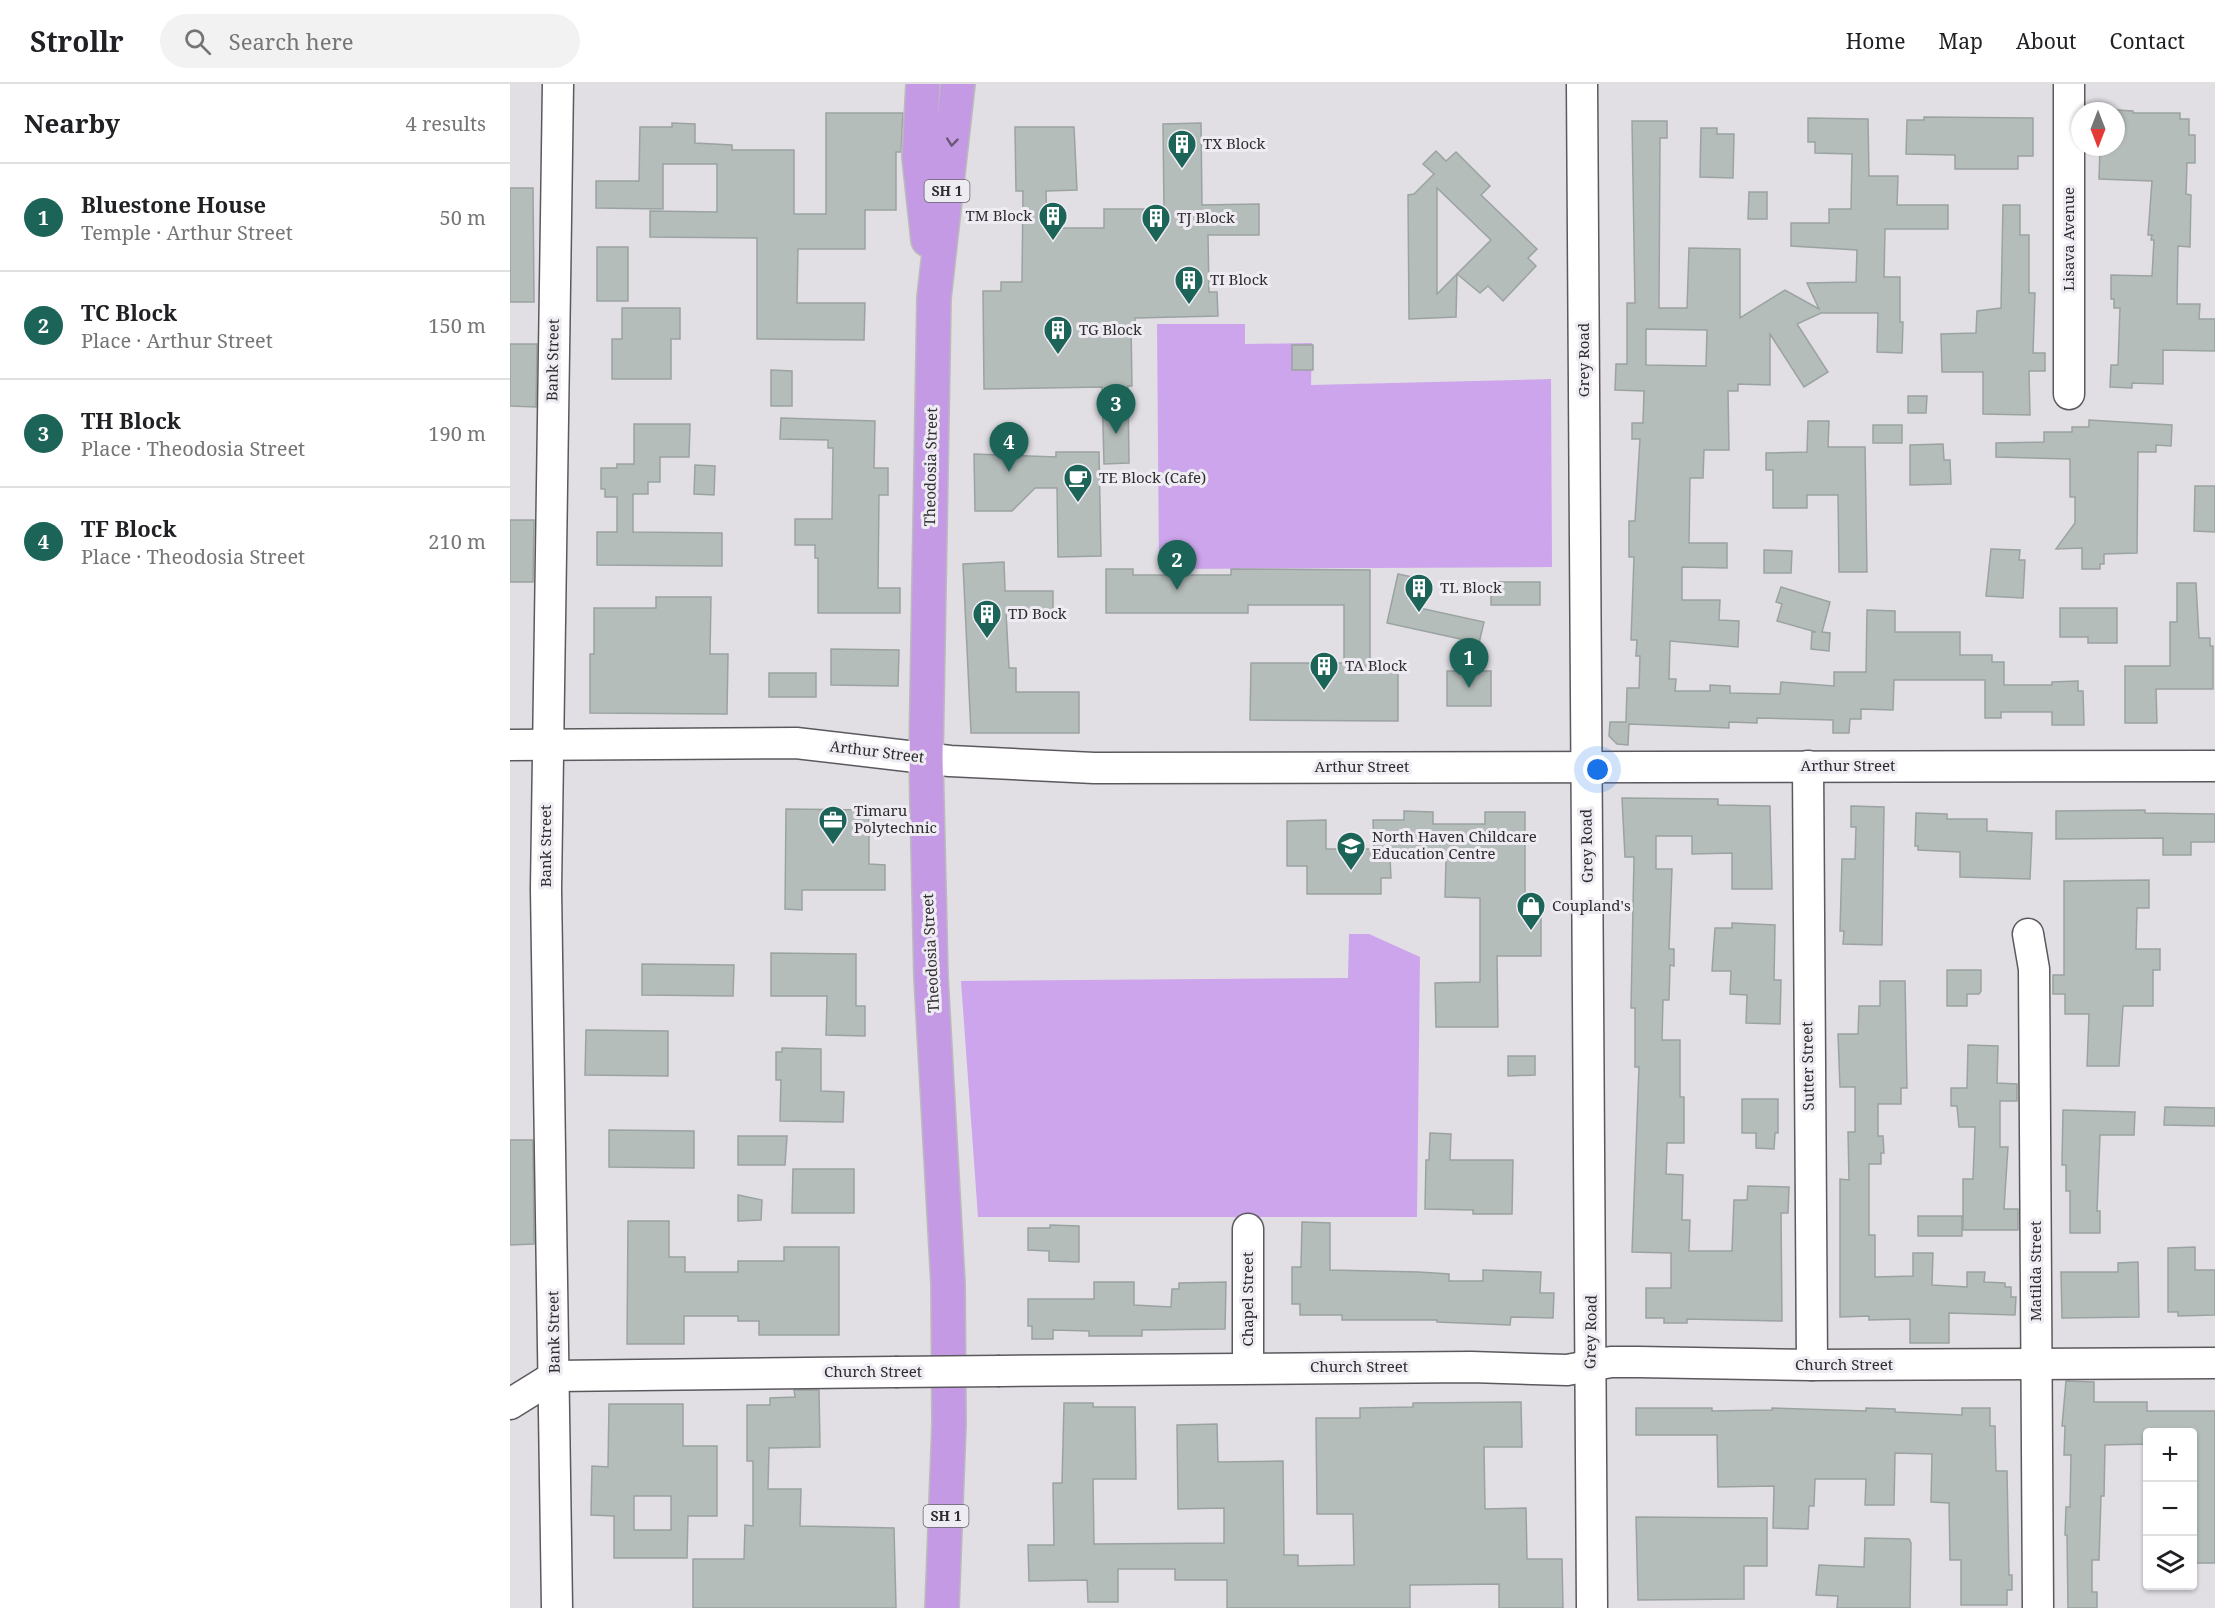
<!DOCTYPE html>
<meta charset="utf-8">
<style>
:root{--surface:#fff;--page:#f2f2f2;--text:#202124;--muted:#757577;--line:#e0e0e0;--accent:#1c6458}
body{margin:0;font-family:"Noto Serif",serif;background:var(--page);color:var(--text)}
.controls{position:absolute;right:18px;bottom:18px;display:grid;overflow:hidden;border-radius:6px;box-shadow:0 2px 4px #0004}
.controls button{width:54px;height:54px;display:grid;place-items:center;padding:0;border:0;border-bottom:2px solid var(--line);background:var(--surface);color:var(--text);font:30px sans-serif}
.compass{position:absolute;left:1561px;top:18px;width:54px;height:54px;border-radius:50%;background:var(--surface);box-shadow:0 2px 4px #0004;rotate:180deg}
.you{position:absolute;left:1088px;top:686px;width:21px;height:21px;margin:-15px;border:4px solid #fff;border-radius:50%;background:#1a73e8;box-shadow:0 0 0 9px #1a73e833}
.badge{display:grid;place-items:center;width:39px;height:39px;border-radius:50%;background:var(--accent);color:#fff;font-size:20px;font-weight:700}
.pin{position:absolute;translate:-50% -50px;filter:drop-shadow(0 2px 3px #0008)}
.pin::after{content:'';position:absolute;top:32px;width:21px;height:18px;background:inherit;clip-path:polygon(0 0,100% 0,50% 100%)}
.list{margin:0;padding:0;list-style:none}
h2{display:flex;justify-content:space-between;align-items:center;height:78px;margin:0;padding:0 24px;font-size:26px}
h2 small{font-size:20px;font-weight:400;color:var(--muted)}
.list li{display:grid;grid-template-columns:39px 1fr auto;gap:18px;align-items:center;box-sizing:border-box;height:108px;padding:0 24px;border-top:2px solid var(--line)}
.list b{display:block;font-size:22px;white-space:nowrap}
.list p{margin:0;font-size:20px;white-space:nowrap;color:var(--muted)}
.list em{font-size:20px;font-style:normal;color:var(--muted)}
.icon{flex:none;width:33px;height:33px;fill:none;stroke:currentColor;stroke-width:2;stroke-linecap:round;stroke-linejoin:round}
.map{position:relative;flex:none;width:1705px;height:1524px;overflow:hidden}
header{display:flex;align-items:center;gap:36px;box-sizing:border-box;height:84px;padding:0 30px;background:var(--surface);border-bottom:2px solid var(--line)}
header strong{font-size:28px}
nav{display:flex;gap:33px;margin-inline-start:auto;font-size:21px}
.search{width:420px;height:54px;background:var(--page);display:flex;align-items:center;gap:15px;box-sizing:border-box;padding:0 21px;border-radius:33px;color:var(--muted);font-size:22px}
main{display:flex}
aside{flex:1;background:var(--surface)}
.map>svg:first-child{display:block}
.green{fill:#cda5ec}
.building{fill:#b5bdbb;stroke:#9ba3a1;stroke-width:1.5;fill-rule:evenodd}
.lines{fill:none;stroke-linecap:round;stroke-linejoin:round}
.minor-casing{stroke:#5c595e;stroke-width:33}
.highway-casing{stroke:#bcbbbc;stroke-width:36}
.minor{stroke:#fff;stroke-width:30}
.highway{stroke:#c59ae5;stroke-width:33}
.minor-bridge-casing{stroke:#5c595e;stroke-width:33;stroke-linecap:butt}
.minor-bridge{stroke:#fff;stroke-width:30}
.oneway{stroke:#6a5877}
.labels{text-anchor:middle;stroke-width:6;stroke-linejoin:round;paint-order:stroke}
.shield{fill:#efebf2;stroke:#676569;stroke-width:1.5}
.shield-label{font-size:14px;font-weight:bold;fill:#2d2c2e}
.poi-label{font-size:15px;fill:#2d2c2e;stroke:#efebf2;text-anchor:start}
.street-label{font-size:15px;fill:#2d2c2e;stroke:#efebf2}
</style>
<header>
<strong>Strollr</strong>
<div class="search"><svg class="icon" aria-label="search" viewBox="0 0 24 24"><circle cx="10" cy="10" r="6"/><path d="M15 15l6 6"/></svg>Search here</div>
<nav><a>Home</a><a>Map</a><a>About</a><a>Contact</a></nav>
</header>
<main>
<aside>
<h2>Nearby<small>4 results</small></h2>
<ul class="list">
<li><span class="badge">1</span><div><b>Bluestone House</b><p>Temple · Arthur Street</p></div><em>50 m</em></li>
<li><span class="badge">2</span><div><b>TC Block</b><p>Place · Arthur Street</p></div><em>150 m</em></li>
<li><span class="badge">3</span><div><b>TH Block</b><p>Place · Theodosia Street</p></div><em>190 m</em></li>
<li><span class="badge">4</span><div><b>TF Block</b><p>Place · Theodosia Street</p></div><em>210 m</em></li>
</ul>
</aside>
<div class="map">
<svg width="1705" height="1524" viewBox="0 0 1705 1524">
<rect width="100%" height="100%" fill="#e1dee4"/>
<!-- green -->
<g class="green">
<path d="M647,240H735V260L802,259L801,301L1041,295L1042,483L649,485Z"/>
<path d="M839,850H859L910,873L907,1133H468L451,897L838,894Z"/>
</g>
<!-- building -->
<g class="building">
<path d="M1606,26L1623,27V29H1670V35H1679V51H1685V79H1677L1676,110L1681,111L1680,163L1668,162L1667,220H1690L1689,235H1705V267L1653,266V300L1622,299V304L1600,303L1601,281H1608L1610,224H1604V215H1601V191L1642,192L1644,156H1641L1642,151H1638L1642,97L1589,95L1590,63H1606Z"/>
<path d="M316,29H393L391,68H386V126H355V165H288L287,219H355L354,256L247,255V154L140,153V127L207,128V80H153V125L86,124V97H129L130,43H162V39L185,40V59L222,61V66H284V130H316Z"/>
<path d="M1414,33L1523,34V72H1508V85H1445V71L1396,70L1397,36H1414Z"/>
<path d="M1298,34L1358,35L1359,92H1388L1387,121H1438V145H1375L1374,193H1390V238H1393L1392,269L1367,268L1368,229H1311L1287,240L1318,288L1294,303L1260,250V301L1228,300V307H1218L1219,366H1194L1193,394H1180L1179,459H1217V484L1172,483V516H1210L1209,536L1229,537L1228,563L1160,557L1159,595H1166L1165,607H1200V601L1220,602V609L1270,610L1271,598L1324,602V588H1356L1357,526L1385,527V548H1450V571H1482V578H1494V601H1542V598L1568,597V607H1573L1574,641H1542V628H1491V634H1475V596H1384L1383,626L1351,625V635H1340L1339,649H1323V636L1247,634V639L1219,638V644L1119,640L1118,661L1107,660L1099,652L1100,638H1116L1117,604H1129L1130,572H1126L1127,556H1121L1124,473H1119V437H1125L1130,355H1122V339H1133L1134,307L1105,306L1106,280H1117V219H1125L1122,37H1157V54H1150L1149,224H1177L1179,164L1230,165V234L1275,206L1309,225L1297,199L1346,198L1347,166L1281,162V139H1319V125H1341L1342,70L1305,69V58H1298ZM1136,245L1197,246L1196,282L1136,281Z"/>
<path d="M691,39L692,121L749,120V151H698L699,208H707L708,232L625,234V242H621L622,302H618L619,379L594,380L592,303L474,305L473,207H491V198H512L513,107H506L505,43H564L567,106L536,107L537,144H594V125H654L653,40Z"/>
<path d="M1191,44H1207V50H1224L1223,94L1190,93Z"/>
<path d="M926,67L936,77L946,68L980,102L971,111L1027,165L1018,174L1026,182L993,217L978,202L970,209L947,190L946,233L899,235L898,111L904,110L924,90L913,80ZM927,104L981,156L927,210Z"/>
<path d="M0,104H23L24,218H0Z"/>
<path d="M1239,108H1257V135H1238Z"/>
<path d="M1493,121H1510V151H1519V209H1525L1523,269H1535V287H1519L1520,331L1473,330V288H1432L1431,250L1466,249L1467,227L1491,224Z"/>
<rect x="87" y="163" width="31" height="54"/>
<path d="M112,224H170V255H161V295H102V255H112Z"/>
<path d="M0,260H27L26,323L0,322Z"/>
<rect x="782" y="261" width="21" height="25"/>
<path d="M261,286L282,287V322H261Z"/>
<path d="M1398,312H1417L1416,329H1398Z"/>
<path d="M271,334L365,337L364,384H378V411H369L368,504H390V529H308V474H305V461H285V435H322L323,364H318V356L270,355Z"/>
<path d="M1579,336L1662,341L1661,362L1646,361V368H1628L1627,469L1594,470V480H1590V485H1572V464L1546,465L1565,439V413H1560V375L1486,373V359L1534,358V348H1562V343H1579Z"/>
<path d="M1298,337H1319L1318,363H1355L1357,488H1329L1328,411H1297V424H1263V386H1256V369L1297,368Z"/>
<path d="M124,340H180L179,373H150V398H138V410H123V448L212,449V482L87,481V448H107V413H95V405H91V384H107V380H124Z"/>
<rect x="1363" y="341" width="29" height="18"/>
<path d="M1433,360L1434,376H1440L1441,400L1400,401V361Z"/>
<path d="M546,368H589L591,472L548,473L547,404H525L502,427H465L464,370L546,373Z"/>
<path d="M185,381L205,382L204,411L184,410Z"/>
<path d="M1685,402H1705V448L1684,447Z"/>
<path d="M0,436H24L23,498H0Z"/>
<path d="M1481,465L1510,466L1509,476H1515L1513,514L1476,512Z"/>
<path d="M1254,466L1282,467L1281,489H1254Z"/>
<path d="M494,478L495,507H543V528H496L499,584H506V608H569V649H461L453,480Z"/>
<path d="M596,485H623V491H721V485L860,486V580L888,579V637L740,636L741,579H834V521H738V529H596Z"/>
<path d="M888,490L912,495L905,523L974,538L969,559L877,539Z"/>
<rect x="981" y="498" width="49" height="23"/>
<path d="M1667,499H1686L1689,554H1700V562H1703V605H1646L1647,639H1615V582H1660V538H1667Z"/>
<path d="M1271,503L1320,518L1312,548L1320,549L1319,567L1301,565L1302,548H1306L1267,537L1272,520L1266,518Z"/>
<path d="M146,513H201L200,570H218L217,630L80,629V570H84V524H146Z"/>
<path d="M1550,524H1607V559H1578V553H1550Z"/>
<path d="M321,565L389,566L388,602L321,601Z"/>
<rect x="937" y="587" width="44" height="35"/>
<rect x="259" y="589" width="47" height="24"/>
<path d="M1112,714L1208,715V721L1260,722L1262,805H1222V769L1182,770V752H1146V785H1162L1159,865H1164V882L1160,881L1159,916H1153L1152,956H1170V1013H1174V1059H1157L1156,1090L1173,1091L1172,1136H1180L1179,1167H1222L1224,1116H1237L1238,1102L1279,1103L1278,1129H1271L1272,1237L1177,1235V1239H1154V1234H1136V1204H1161V1169L1122,1168L1129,983H1125V924H1121L1124,773H1115Z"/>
<path d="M1341,722L1374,723L1372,861L1333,860L1334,847H1330L1332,775H1345L1346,743H1341Z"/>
<path d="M276,725L359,726V780L375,781V806H292V826L275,825Z"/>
<path d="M1635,726V729L1705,730V758H1681V771H1653V754L1546,755V727Z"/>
<path d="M894,727L923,728V740H975V728H1015V835L1031,834V872H987L988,943H926L925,899L970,898V814L935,813L936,776L880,775L881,794H871V810H797V782H777V737L816,736V765H864L863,736H894Z"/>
<path d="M1406,729L1437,730V735H1477V747L1522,749L1520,795L1450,793V768L1408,766V762H1405Z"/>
<path d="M1639,796V824H1627L1626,865H1650V886H1643V922H1613L1609,982H1577L1579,930H1555V910H1543V891H1554V797Z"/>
<path d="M1222,839L1265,841L1264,896H1271L1270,940L1236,939L1237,911L1220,910L1221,887H1202L1205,844H1222Z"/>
<path d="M261,869L346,870V922H355V952L316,951L317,912H261Z"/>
<path d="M132,880L224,881L223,912L132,911Z"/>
<path d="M1437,886H1471V907L1469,910H1457V922H1437Z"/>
<path d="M1370,897H1395L1397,1004H1391V1020H1368V1052H1373L1374,1069H1371V1080H1359V1151H1365V1193L1403,1192V1169H1423L1422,1201L1457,1203V1188H1475L1474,1198L1495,1199V1203H1501V1213H1506L1505,1231L1439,1229V1259H1400V1235L1359,1236V1232L1330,1233V1095L1339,1096L1338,1048H1345V1003H1330L1328,950H1348L1349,922H1370Z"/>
<path d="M76,946L158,947V992L75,991Z"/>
<path d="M1458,961L1488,962L1487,999L1507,1000V1017H1490V1063H1498L1494,1125H1508V1146H1453V1095H1463L1465,1043H1449L1447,1022H1441V1004H1457Z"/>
<path d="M272,964L311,965V1007L334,1008L333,1038L270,1037L271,996H266V968H272Z"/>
<path d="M998,972H1025V991L998,992Z"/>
<path d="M1232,1015H1268V1049H1265L1264,1065L1246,1064V1049H1232Z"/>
<path d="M1655,1023L1705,1024V1042L1654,1041Z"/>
<path d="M1553,1026L1625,1028L1624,1051H1590L1587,1127H1590V1149H1560V1107H1556V1081H1552Z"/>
<path d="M99,1046L184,1047V1084L99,1083Z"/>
<path d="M920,1049L941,1050L940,1076H1003L1002,1130H963V1126L915,1125L916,1076H919Z"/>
<path d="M228,1052H277L275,1081H228Z"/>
<path d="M0,1056H23L24,1160L0,1161Z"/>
<path d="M283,1085H344V1129H282Z"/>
<path d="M228,1111L252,1116L251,1136L228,1137Z"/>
<rect x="1408" y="1132" width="44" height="20"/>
<path d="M118,1137H159V1173H175V1188H228V1177H274V1163H329V1251H249V1237H228V1232H174V1260H117Z"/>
<path d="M792,1138L820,1139V1186L909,1188L939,1190V1197H973V1186L1031,1188L1030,1209H1044L1043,1234L1001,1233L1000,1241L927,1238V1236H832V1231H790V1220H782V1183H791Z"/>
<path d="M540,1141L569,1142V1178L539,1177V1167L518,1166V1144H540Z"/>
<path d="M1685,1163V1186H1705V1231L1668,1232V1228H1658V1164Z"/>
<path d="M1628,1178L1629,1233L1552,1234L1551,1188H1608V1179Z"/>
<path d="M584,1198H624V1221L661,1223L662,1205H669V1199L716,1198L715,1245L632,1246V1252H579V1247L543,1246V1255H522V1242H518V1215H584Z"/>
<path d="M1556,1297L1584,1298V1318H1637V1327H1705V1479H1683V1348H1638V1360L1595,1361L1594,1412H1591L1589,1476H1582V1508H1587V1524H1558L1557,1451H1555L1556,1423H1560L1561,1371H1554L1555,1342H1552Z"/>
<path d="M284,1306H309L310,1363L259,1364L258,1405H291L290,1442L384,1444L386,1524H183V1475H234L235,1441L243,1442V1377H237V1321H260V1314L285,1313Z"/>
<path d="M1011,1318L1012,1363H974L975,1425L1016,1424L1017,1475H1052L1053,1524H989V1500L900,1501V1524H717V1496H665V1485H608V1518H578L577,1496L519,1497L518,1461H544L543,1399H552L554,1319H583V1323H625L626,1395H583L584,1460L714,1459V1424L668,1425L667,1341L707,1340L708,1378L773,1377L774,1471H788V1482L844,1481L843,1430H807L806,1334H850V1324L903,1323V1319Z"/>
<path d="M99,1320H173V1362H207V1432H178L177,1474H104V1432L81,1431L82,1382L98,1383ZM124,1412H161V1446H124Z"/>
<path d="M1126,1324H1202V1327L1262,1326V1324L1356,1327V1324L1385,1325V1328L1452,1331V1324H1480V1342H1485L1486,1387H1497L1499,1491H1502V1506H1497V1521H1451V1476H1440L1439,1419L1421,1418L1422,1370L1385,1369L1384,1421H1355L1356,1395H1305L1304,1422H1299L1298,1445L1263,1444L1264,1402L1208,1403L1207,1351H1126Z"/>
<path d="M1126,1433L1257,1434V1482H1234V1515L1128,1516Z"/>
<path d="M1355,1454L1399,1455L1401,1459L1400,1524H1327L1328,1512L1306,1511L1309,1481L1354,1483Z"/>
</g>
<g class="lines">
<!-- minor casing -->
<g class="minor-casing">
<g id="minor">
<path d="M1072,0L1082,1524"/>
<path d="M1559,0V310"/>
<path d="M0,661L286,659L440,677L584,684L1705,682"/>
<path d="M1298,682L1302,1281"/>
<path d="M1518,850L1524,885L1528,1524"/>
<path d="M738,1284V1145"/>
<path d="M490,1287L961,1283L1057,1286L1101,1278H1128L1302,1281L1705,1279"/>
<path d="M0,1320L45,1292L385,1288"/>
<path d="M47,1524L36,805L48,0"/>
</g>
</g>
<!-- highway casing -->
<g class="highway-casing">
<g id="highway">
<path d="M413,0L409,73L418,156"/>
<path d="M432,1524L439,1340L438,1200L421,893L416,674L424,214L448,0"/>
</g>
</g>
<!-- minor -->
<use href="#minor" class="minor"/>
<!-- highway -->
<use href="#highway" class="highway"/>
<!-- minor-bridge casing -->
<g class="minor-bridge-casing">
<path id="minor-bridge" d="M385,1288L490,1287"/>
</g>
<!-- minor-bridge -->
<use href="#minor-bridge" class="minor-bridge"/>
</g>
<!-- one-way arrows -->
<defs><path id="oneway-chevron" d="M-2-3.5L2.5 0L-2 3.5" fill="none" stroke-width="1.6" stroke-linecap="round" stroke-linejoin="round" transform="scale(1.5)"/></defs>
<use class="oneway" href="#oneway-chevron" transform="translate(442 58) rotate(96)"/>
<!-- icons -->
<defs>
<g id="building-pin" transform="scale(1.5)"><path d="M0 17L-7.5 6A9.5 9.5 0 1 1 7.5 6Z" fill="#1c6458" stroke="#efebf2"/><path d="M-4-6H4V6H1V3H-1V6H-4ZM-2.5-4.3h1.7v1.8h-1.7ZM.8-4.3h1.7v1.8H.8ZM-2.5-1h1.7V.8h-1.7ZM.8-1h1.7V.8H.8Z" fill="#fff"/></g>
<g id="cafe-pin" transform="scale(1.5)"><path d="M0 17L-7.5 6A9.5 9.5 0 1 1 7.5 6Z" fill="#1c6458" stroke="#efebf2"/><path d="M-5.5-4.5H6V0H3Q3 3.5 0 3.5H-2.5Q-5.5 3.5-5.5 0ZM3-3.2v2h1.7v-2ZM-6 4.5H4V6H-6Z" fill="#fff"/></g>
<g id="office-pin" transform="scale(1.5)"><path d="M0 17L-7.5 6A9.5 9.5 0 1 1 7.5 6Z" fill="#1c6458" stroke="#efebf2"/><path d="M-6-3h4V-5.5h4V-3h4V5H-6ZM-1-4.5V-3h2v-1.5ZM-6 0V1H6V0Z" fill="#fff"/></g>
<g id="school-pin" transform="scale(1.5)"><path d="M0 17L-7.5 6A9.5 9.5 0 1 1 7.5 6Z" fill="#1c6458" stroke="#efebf2"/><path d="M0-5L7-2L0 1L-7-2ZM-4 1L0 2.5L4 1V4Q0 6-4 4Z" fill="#fff"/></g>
<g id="shop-pin" transform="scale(1.5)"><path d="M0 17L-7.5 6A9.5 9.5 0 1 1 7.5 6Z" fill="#1c6458" stroke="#efebf2"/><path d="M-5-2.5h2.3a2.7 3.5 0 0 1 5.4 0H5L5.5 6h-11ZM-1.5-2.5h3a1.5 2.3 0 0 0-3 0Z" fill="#fff"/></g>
</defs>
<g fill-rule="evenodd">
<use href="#building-pin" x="672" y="60"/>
<use href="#building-pin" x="543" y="132"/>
<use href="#building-pin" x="646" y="134"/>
<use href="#building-pin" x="679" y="196"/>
<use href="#building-pin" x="548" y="246"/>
<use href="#cafe-pin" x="568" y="394"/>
<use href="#building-pin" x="909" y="504"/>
<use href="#building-pin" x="477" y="530"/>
<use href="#building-pin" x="814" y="582"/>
<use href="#office-pin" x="323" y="736"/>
<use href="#school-pin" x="841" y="762"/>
<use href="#shop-pin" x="1021" y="822"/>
</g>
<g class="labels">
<!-- shield labels -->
<g class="shield">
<rect x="414.5" y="96" width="45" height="22" rx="4.5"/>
<rect x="413.5" y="1421" width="45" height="22" rx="4.5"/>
</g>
<g class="shield-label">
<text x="437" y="112">SH 1</text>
<text x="436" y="1437">SH 1</text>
</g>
<!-- poi labels -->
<g class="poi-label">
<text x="693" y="65">TX Block</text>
<text x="522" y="137" text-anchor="end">TM Block</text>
<text x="667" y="139">TJ Block</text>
<text x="700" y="201">TI Block</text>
<text x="569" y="251">TG Block</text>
<text x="589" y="399">TE Block (Cafe)</text>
<text x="930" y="509">TL Block</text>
<text x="498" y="535">TD Bock</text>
<text x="835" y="587">TA Block</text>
<text x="344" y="732">Timaru<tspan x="344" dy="17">Polytechnic</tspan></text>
<text x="862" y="758">North Haven Childcare<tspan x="862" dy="17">Education Centre</tspan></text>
<text x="1042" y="827">Coupland's</text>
</g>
<!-- street labels -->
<g class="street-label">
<text transform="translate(1559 155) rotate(-90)" y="5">Lisava Avenue</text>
<text transform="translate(43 276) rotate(-89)" y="5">Bank Street</text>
<text transform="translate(1074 276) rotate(-90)" y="5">Grey Road</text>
<text transform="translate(421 383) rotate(-89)" y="5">Theodosia Street</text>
<text transform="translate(367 668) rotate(7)" y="5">Arthur Street</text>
<text x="1338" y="687">Arthur Street</text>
<text x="852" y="688">Arthur Street</text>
<text transform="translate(36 762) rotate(-90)" y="5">Bank Street</text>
<text transform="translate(1077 762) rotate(-91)" y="5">Grey Road</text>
<text transform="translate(421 869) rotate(-93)" y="5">Theodosia Street</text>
<text transform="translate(1298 982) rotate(-91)" y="5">Sutter Street</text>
<text transform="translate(1526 1187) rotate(-90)" y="5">Matilda Street</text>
<text transform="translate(738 1215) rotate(-90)" y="5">Chapel Street</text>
<text transform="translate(44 1248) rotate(-91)" y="5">Bank Street</text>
<text transform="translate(1081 1248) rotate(-89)" y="5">Grey Road</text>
<text x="1334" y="1286">Church Street</text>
<text x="849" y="1288">Church Street</text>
<text x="363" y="1293">Church Street</text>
</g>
</g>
</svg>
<div class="controls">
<button>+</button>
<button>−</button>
<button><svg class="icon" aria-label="layers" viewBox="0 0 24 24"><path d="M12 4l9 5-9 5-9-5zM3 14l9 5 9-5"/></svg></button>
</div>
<svg class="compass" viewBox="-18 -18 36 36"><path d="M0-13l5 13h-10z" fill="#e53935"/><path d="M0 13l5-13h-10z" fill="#757577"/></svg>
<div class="you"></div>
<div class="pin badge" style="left:959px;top:604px">1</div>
<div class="pin badge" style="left:667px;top:506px">2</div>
<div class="pin badge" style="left:606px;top:350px">3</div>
<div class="pin badge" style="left:499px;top:388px">4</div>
</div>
</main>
